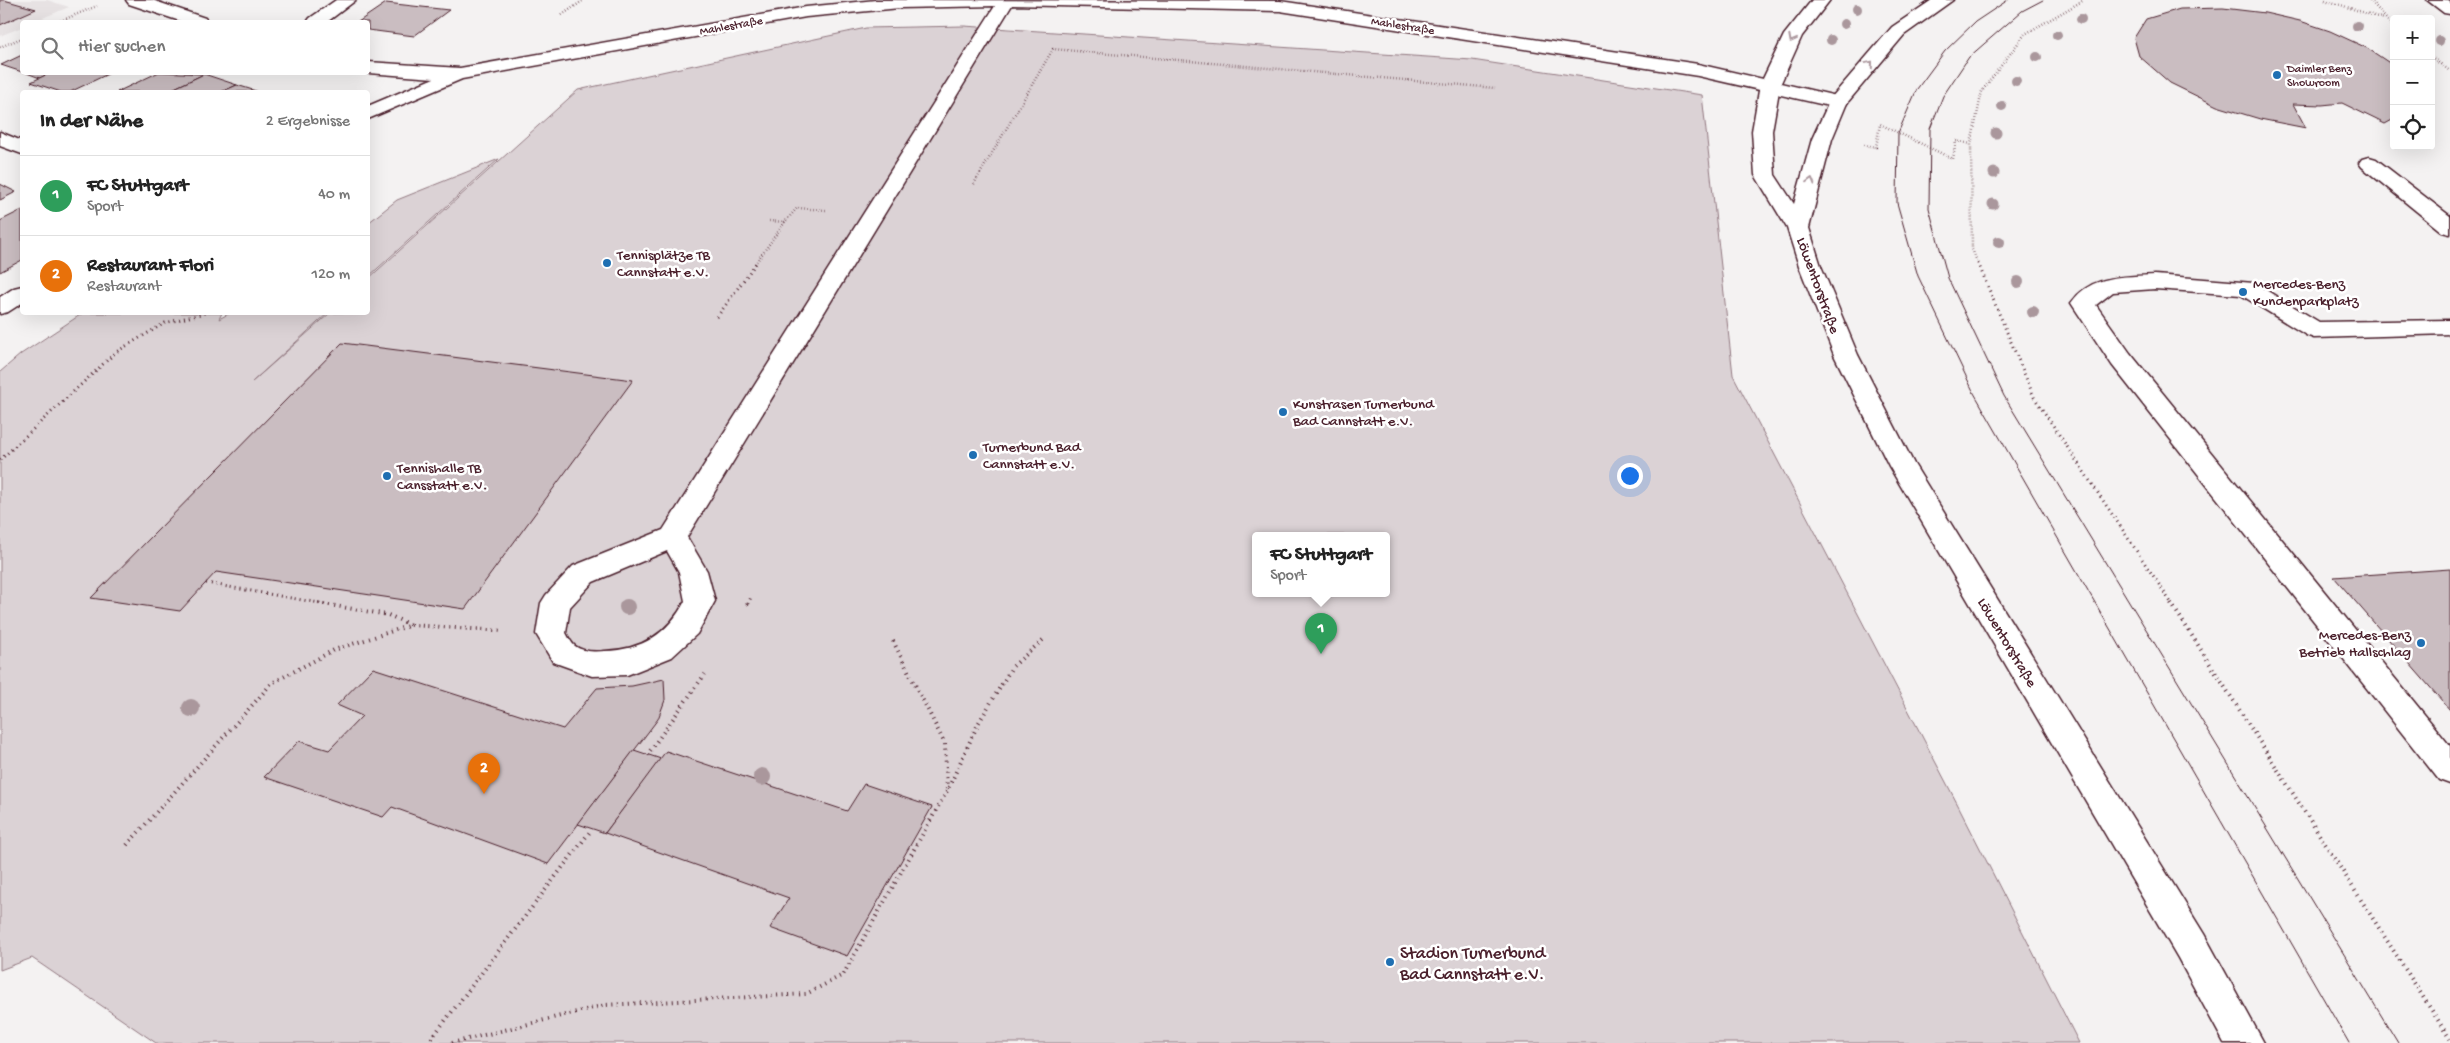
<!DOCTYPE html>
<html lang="de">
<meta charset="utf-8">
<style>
:root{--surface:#fff;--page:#f2f2f2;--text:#222;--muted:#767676;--line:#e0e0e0;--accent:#1f6fb2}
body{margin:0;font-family:"Gochi Hand",sans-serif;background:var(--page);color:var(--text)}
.controls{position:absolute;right:15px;top:15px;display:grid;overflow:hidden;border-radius:5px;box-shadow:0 5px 20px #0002}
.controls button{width:45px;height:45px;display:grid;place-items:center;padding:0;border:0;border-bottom:1px solid var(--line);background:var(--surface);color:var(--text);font:25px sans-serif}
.you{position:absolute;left:1629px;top:475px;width:18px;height:18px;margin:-12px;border:4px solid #fff;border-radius:50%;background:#1a73e8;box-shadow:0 0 0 8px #1a73e833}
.badge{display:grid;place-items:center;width:32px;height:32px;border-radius:50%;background:var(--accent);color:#fff;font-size:16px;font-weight:700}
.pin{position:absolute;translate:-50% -41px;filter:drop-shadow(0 1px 2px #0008)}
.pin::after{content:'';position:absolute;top:26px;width:18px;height:15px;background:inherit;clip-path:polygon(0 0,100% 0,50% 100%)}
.popup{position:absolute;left:1252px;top:532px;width:138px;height:65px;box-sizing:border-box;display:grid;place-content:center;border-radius:5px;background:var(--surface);filter:drop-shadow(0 1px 4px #0005);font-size:16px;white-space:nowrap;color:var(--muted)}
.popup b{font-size:19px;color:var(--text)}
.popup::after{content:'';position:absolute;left:50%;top:100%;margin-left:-10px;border:10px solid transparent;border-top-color:var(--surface)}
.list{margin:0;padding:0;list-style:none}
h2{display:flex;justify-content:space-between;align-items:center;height:65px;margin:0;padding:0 20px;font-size:21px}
h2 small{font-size:16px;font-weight:400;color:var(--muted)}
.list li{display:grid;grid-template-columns:32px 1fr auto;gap:15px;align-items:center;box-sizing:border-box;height:80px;padding:0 20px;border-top:1px solid var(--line)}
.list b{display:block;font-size:19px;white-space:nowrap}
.list p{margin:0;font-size:16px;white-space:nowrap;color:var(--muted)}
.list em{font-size:16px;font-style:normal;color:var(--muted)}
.icon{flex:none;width:28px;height:28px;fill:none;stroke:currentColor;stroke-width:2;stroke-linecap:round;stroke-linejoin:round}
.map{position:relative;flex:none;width:2450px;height:1043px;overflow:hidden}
.search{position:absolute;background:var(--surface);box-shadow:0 5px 20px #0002;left:20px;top:20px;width:350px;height:55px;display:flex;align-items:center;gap:12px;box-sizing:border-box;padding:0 18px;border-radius:5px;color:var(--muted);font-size:19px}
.panel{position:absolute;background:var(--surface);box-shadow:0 5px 20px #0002;left:20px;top:90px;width:350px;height:225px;border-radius:5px}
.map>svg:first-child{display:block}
.built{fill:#e7e2e3}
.green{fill:#dbd2d5;stroke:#927880;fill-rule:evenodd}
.building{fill:#cabdc1;stroke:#4a1f2b}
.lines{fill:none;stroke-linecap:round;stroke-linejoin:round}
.minor-casing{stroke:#4a1f2b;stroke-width:3}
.major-casing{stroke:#4a1f2b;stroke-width:3}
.path-far2{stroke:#4a1f2b;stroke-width:2.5;stroke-dasharray:0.5 2.5;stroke-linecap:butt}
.path-far1{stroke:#4a1f2b;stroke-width:3;stroke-dasharray:1 4;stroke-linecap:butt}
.path{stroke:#4a1f2b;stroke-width:4;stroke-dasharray:1 4.5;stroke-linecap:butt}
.minor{fill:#fff;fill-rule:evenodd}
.major{fill:#fff;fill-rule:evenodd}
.tram{stroke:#4a1f2b;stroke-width:1}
.tree{fill:#aa979c}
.oneway{stroke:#ae9aa0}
.poi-dot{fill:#1f6fb2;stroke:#fff;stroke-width:2}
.labels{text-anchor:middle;stroke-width:5;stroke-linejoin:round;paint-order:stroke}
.far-street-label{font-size:12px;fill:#4a1f2b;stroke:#fff}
.far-poi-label{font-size:12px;fill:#4a1f2b;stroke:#fff;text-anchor:start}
.poi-label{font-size:15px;fill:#4a1f2b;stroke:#fff;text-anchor:start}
.street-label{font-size:15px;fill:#4a1f2b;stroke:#fff}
.near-poi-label{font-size:18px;fill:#4a1f2b;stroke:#fff;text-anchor:start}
</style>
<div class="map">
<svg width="2450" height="1043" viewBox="0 0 2450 1043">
<rect width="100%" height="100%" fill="#f4f2f2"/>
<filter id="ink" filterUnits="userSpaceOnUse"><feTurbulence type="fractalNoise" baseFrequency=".02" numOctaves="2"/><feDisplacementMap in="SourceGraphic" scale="10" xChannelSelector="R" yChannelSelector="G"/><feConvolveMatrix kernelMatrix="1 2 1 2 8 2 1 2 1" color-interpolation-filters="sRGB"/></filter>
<g filter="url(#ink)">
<!-- built -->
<path class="built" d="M0,0H47L69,7L33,22H22V27L0,36Z"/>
<!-- green -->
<g class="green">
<path d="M964,26L1472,60L1702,95L1733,375L1959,807L2079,1043H156L32,958L0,970V372L21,354L83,313H222L219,319L230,313H328L252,382L330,313L368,312V279L578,90L866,28ZM1256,535H1386V593H1256Z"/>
<path d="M499,159L368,277V223L397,200Z"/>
</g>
<!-- building -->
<g class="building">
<path d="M0,0H4L36,9L0,25Z"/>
<path d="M386,3L449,10L414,36L368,30V22H358Z"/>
<path d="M2223,8L2265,13L2300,21L2330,31L2367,48L2394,66V119L2385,124L2342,103L2322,105L2293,104L2306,128L2260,119L2217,106L2170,83L2139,56L2134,38L2146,19L2180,9Z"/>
<path d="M22,55V72L1,65Z"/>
<path d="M24,72H52L40,78Z"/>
<path d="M52,72H112L70,92H61L31,82Z"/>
<path d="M159,72L204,74L166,92H117Z"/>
<path d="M204,74L237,85L221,92H166Z"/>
<path d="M237,85L259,92H221Z"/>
<path d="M0,184L16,192L0,200Z"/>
<path d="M22,210V260L0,272V221Z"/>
<path d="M342,343L633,380L465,609L216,572L180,611L91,598Z"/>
<path d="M2450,569V710L2334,577Z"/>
<path d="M373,668L563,729L597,688L632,686L664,679L665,700L658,719L548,864L392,807L383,817L264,777L299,741L329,750L362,716L337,705Z"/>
<path d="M634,750L661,759L605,833L578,824Z"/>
<path d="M666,751L847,811L864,784L932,807L847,956L770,928L789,898L605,833Z"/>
</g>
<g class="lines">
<!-- minor casing -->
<g class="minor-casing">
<g id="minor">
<path d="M126,0H152L205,18L208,22H183L129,4Z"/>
<path d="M336,0H356L327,22H307L310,18Z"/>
<path d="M876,0L1280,1L1698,64L1845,98L1848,102L1845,106L1838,108L1698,76L1280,11L1012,5L687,537L707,571L715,601L697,634L672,657L627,675L592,676L553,662L536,634L541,603L546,595L573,566L663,530L995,6L900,8L806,17L462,79L368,119V106L434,78L368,73V62L460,68L806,7ZM667,551L679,572L685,601C668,634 642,650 605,651C596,652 583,652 575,646C571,643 568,636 566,633L570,607L593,582Z"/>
<path d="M0,132L22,141V154L0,146Z"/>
<path d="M2369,157L2376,159L2450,216V234L2442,232L2362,167L2359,163L2362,159Z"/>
<path d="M2155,275L2254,283L2319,322L2450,320V334L2314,338L2306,335L2241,295L2155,289L2113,292L2096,305L2130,353L2450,746V784L2439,780L2112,365L2071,303C2091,274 2124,277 2155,275Z"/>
<path d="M22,286V303L8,312L0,314V297L14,288Z"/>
</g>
</g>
<!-- major casing -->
<g class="major-casing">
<g id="major">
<path d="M1812,0H1830L1802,36L1780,85L1772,131L1775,175L1794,204L1812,139L1831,98L1892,27L1932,0H1953L1904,35L1847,103L1832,139L1809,228L1821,266L1858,355L1914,464L2204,934L2264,1043H2224L2178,958L1889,466L1834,355L1799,266L1787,228L1755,175L1752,131L1760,85L1784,35Z"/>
<path d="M2427,0H2448L2450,1V14L2444,13Z"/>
</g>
</g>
<!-- path-far2 -->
<g class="path-far2">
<path d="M2325,0L2384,19"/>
<path d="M2370,0L2394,28"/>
<path d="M562,15L584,0"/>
<path d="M58,22L97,6"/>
<path d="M0,47L22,38"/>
<path d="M2431,57L2450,71"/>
<path d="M1864,145L1876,147L1880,124L1953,159L1956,141L1971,144"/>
<path d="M974,184L1053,49L1495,88"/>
<path d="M769,221L785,222L797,208L827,210"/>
<path d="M755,264L785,222"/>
<path d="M1978,264L1972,249L1971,144L1982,91L2025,34L2084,0"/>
</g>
<!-- path-far1 -->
<g class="path-far1">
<path d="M1978,263L2034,397L2172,604"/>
<path d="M717,317L756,263"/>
<path d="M0,460L116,352L165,323L209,312"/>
<path d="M206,583L325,604"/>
<path d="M748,604L751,597"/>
</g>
<!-- path -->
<g class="path">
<path d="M318,603L388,615L411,625"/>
<path d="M2171,603L2450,1039"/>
<path d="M747,605L748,603"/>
<path d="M893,641L945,744L947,790"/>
<path d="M647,755L705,674"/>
<path d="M127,845L272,683L334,650L411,625L503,631"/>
<path d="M428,1043L592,829"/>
<path d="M452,1043L605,1005L806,994L843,975L947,791L978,724L1012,667L1044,639"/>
</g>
<!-- minor -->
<use href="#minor" class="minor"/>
<!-- major -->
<use href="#major" class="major"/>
<!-- tram -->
<g class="tram">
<path d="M2008,0L1975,22L1945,51L1917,89L1898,133L1897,203L1918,276L1974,393L2349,1043"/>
<path d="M2043,0L2022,11L1969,57L1943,96L1930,129L1929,208L1948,278L2004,396L2398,1043"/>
</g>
</g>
<!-- trees -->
<g class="tree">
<circle cx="1857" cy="9" r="5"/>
<circle cx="2081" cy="19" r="5"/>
<circle cx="1844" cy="24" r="5"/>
<circle cx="2357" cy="26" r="5"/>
<circle cx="2057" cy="35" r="5"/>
<circle cx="1831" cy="40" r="5"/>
<circle cx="2439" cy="41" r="5"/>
<circle cx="2037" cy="57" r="5"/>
<circle cx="2016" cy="81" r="5"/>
<circle cx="2002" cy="106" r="5"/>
<circle cx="1996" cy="133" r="5.5"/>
<circle cx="1994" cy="173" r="5.5"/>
<circle cx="1993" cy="204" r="5.5"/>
<circle cx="1999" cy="242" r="6"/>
<circle cx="2018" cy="282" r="6"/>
<circle cx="2033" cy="312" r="6"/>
<circle cx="627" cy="607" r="8"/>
<circle cx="191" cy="708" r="9"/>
<circle cx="762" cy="777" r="9"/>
</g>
<!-- one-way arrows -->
<defs><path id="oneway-chevron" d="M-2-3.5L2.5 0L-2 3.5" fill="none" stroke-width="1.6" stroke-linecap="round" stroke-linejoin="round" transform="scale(1.25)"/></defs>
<g class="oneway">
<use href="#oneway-chevron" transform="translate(1792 39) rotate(118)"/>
<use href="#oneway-chevron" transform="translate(1870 64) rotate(-50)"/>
<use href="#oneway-chevron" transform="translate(1811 181) rotate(-75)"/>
</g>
</g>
<!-- markers -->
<g class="poi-dot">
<circle cx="2277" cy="75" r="5"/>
<circle cx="607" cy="263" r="5"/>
<circle cx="2243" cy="292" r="5"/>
<circle cx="1283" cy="412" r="5"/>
<circle cx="973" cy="455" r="5"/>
<circle cx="387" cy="476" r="5"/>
<circle cx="2421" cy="643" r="5"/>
<circle cx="1390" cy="962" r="5"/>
</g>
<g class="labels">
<!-- far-street labels -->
<g class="far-street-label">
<text transform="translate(731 25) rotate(-10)" y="4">Mahlestraße</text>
<text transform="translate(1403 25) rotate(9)" y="4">Mahlestraße</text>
</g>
<!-- far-poi labels -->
<g class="far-poi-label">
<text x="2287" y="72">Daimler Benz<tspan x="2287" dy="14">Showroom</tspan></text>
</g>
<!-- poi labels -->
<g class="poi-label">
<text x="617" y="259">Tennisplätze TB<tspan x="617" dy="17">Cannstatt e.V.</tspan></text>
<text x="2253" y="288">Mercedes-Benz<tspan x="2253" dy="17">Kundenparkplatz</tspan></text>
<text x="1293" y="408">Kunstrasen Turnerbund<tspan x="1293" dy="17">Bad Cannstatt e.V.</tspan></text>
<text x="983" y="451">Turnerbund Bad<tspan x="983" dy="17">Cannstatt e.V.</tspan></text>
<text x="397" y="472">Tennishalle TB<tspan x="397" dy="17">Cansstatt e.V.</tspan></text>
<text x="2411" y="639" text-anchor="end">Mercedes-Benz<tspan x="2411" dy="17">Betrieb Hallschlag</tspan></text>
</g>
<!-- street labels -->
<g class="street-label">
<text transform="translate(1819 285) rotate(70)" y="5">Löwentorstraße</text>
<text transform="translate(2008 642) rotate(59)" y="5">Löwentorstraße</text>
</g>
<!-- near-poi labels -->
<g class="near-poi-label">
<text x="1400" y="958">Stadion Turnerbund<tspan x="1400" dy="21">Bad Cannstatt e.V.</tspan></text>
</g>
</g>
</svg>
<div class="controls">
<button>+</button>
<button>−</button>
<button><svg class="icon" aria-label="locate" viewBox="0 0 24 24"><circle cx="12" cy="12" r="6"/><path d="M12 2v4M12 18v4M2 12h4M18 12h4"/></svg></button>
</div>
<div class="you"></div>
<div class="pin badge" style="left:1321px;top:654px;background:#2e9e5b">1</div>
<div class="popup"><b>FC Stuttgart</b>Sport</div>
<div class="pin badge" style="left:484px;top:794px;background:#e8710a">2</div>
<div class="search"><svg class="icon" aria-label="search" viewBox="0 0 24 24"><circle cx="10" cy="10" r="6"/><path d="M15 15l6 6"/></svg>Hier suchen</div>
<section class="panel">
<h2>In der Nähe<small>2 Ergebnisse</small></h2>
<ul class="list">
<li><span class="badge" style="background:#2e9e5b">1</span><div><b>FC Stuttgart</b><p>Sport</p></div><em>40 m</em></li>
<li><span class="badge" style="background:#e8710a">2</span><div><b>Restaurant Flori</b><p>Restaurant</p></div><em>120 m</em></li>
</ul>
</section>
</div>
